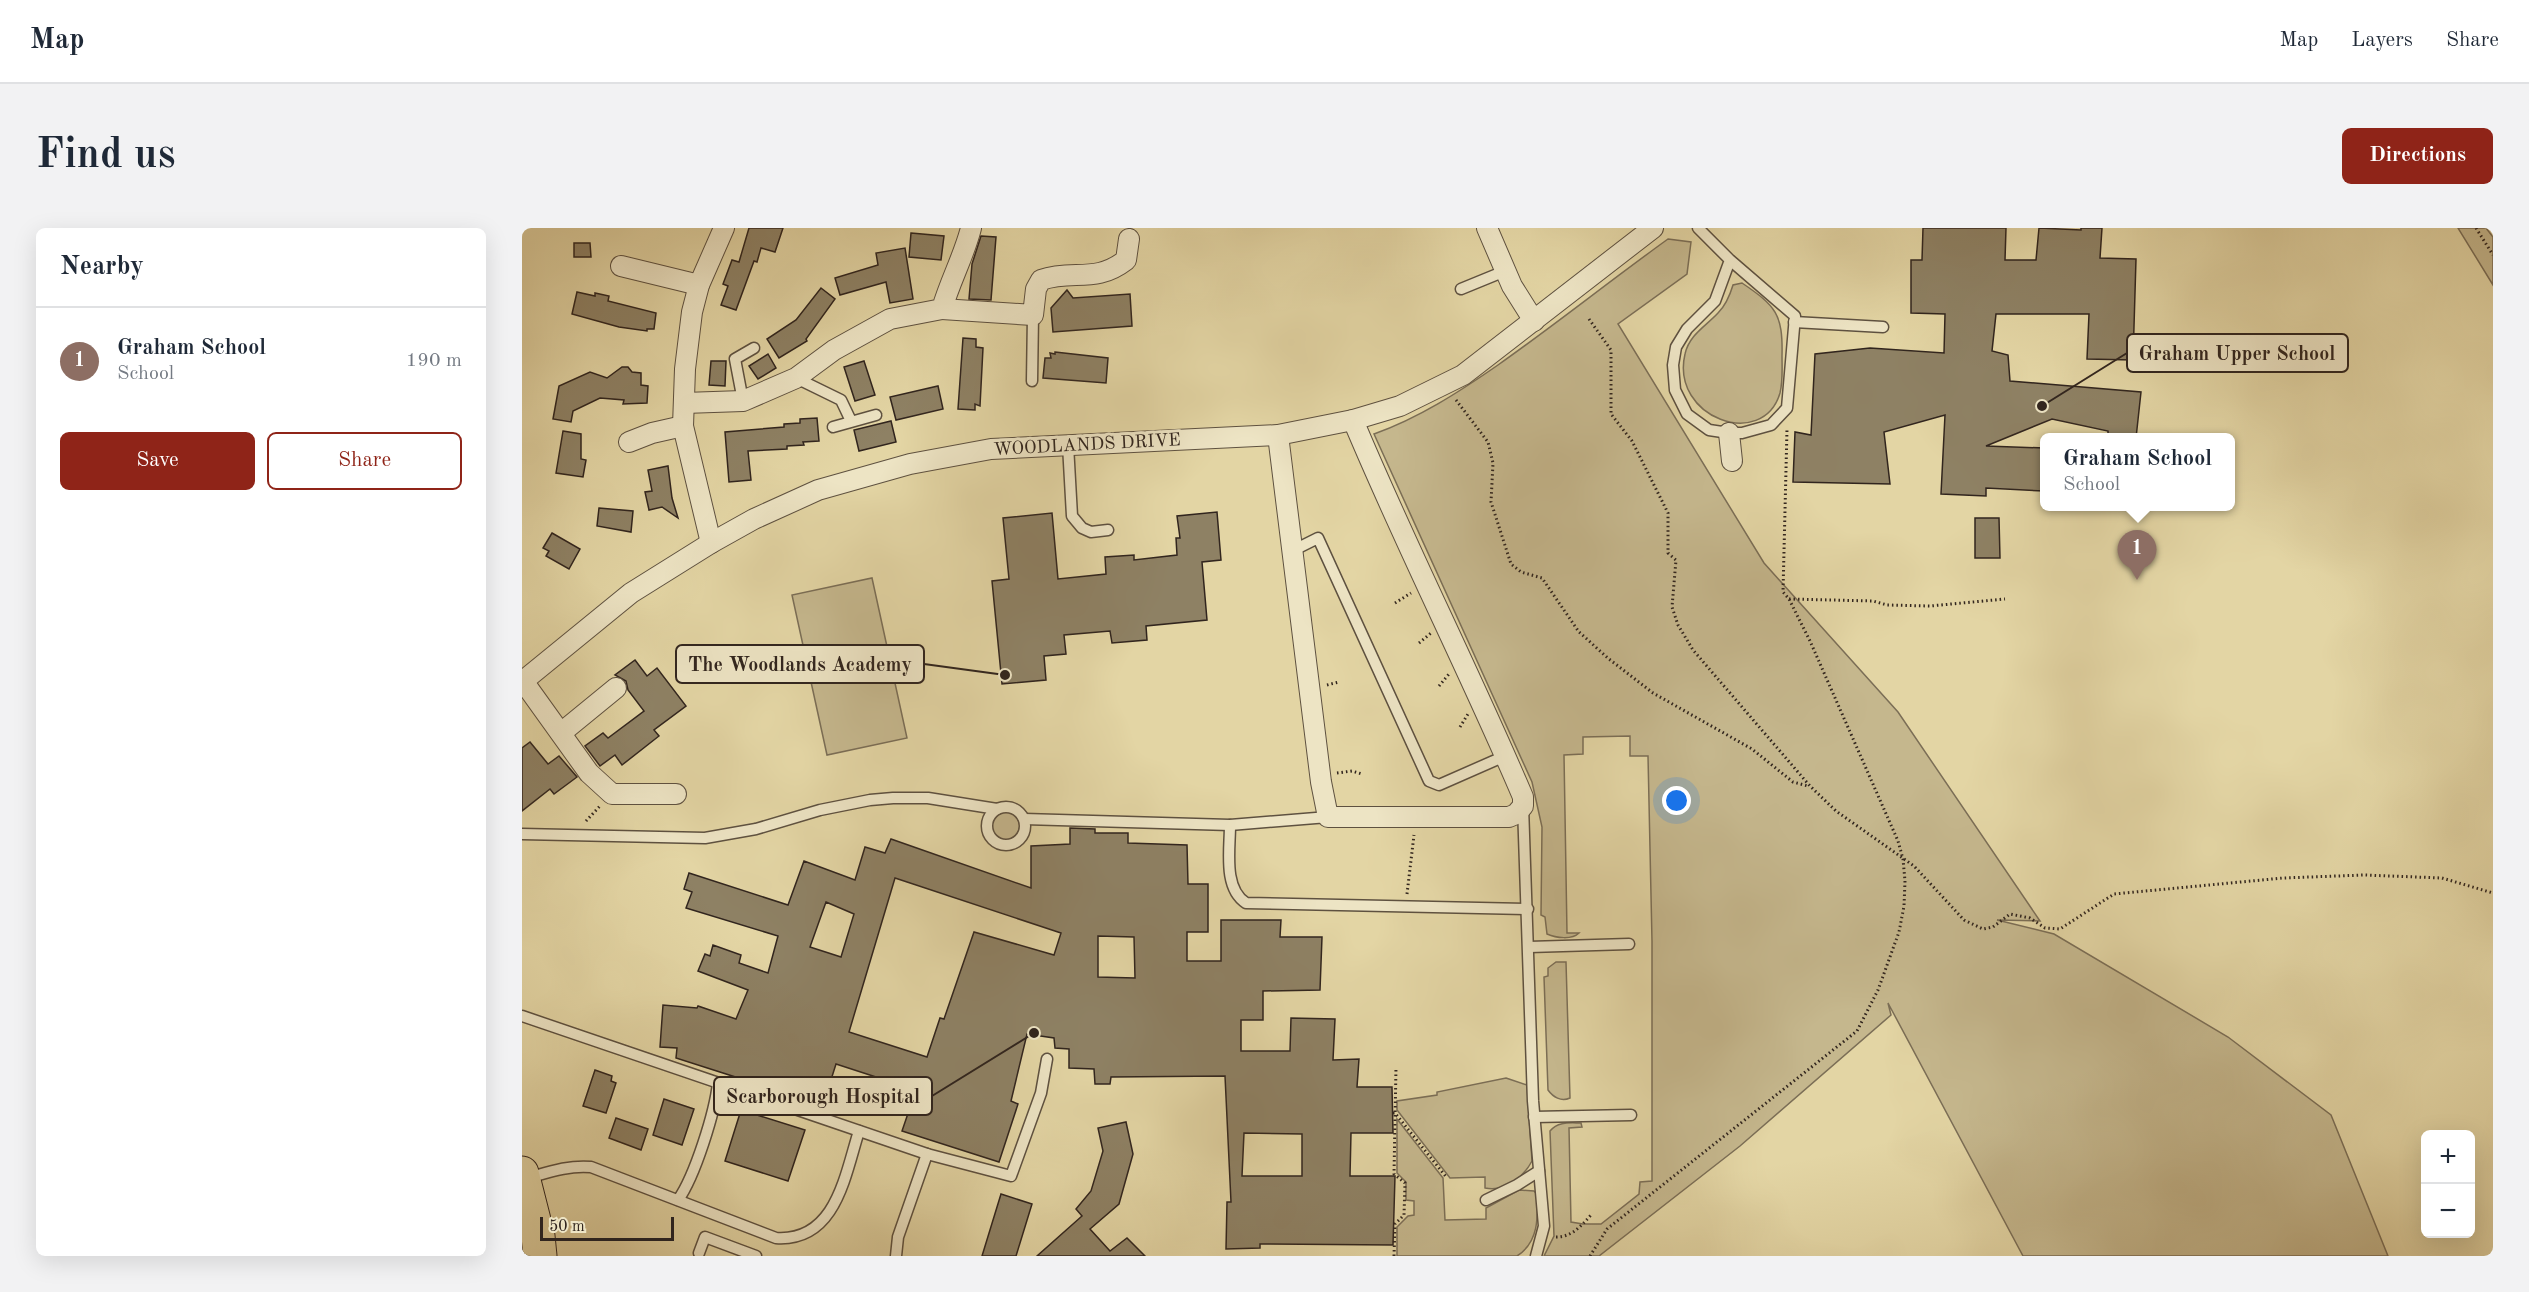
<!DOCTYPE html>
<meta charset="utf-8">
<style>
:root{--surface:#fff;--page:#f2f2f3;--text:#1f2937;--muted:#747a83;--line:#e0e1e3;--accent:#8f2418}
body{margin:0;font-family:"Old Standard TT",serif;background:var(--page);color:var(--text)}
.controls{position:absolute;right:18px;bottom:18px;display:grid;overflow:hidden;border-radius:9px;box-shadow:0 6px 24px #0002}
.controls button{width:54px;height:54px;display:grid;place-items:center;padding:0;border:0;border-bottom:2px solid var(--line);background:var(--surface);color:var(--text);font:30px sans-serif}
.scale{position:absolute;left:18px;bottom:15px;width:134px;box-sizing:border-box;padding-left:6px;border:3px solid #31251e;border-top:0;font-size:16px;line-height:21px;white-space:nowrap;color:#31251e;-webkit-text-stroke:4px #ede4c4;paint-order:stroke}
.you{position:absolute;left:1155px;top:573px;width:21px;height:21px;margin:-15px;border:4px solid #fff;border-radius:50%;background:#1a73e8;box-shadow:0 0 0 9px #1a73e833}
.badge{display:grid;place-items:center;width:39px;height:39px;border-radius:50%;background:var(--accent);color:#fff;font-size:20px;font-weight:700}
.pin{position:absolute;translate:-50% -50px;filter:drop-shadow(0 2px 3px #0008)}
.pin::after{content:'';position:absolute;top:32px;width:21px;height:18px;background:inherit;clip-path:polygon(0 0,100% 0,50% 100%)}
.popup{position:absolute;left:1518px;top:205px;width:195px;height:78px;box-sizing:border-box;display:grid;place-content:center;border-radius:9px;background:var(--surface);filter:drop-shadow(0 2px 4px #0005);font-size:20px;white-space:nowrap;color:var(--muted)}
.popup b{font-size:22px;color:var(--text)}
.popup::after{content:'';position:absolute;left:50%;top:100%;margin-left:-12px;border:12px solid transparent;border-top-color:var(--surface)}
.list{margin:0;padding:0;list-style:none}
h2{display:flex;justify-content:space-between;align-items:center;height:78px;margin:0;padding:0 24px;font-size:26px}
h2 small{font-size:20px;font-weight:400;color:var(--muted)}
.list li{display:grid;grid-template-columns:39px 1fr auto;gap:18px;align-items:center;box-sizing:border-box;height:108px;padding:0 24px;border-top:2px solid var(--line)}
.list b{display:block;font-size:22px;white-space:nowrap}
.list p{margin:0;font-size:20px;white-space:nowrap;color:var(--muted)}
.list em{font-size:20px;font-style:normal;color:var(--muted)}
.actions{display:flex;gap:12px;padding:18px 24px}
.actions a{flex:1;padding:14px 0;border:2px solid var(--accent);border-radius:9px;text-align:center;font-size:21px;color:var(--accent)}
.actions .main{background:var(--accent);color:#fff}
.map{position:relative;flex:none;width:1971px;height:1028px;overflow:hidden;border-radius:9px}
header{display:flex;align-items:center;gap:36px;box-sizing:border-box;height:84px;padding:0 30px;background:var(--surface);border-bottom:2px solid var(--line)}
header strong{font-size:28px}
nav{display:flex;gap:33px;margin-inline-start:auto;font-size:21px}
.intro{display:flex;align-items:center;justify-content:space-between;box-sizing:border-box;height:144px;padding:0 36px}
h1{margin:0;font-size:42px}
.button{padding:15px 27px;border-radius:9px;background:var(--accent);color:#fff;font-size:21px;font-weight:700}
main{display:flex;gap:36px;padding:0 36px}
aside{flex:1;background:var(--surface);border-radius:9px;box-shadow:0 6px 24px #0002}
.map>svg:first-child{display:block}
.green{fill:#c5b78d;stroke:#7b6e56;stroke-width:1.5}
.building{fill:#8e8164;stroke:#31251e;stroke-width:1.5;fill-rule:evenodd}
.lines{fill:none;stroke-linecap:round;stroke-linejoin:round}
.lane-casing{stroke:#5e5140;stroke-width:13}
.street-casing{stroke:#5e5140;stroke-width:22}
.highway-casing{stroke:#31251e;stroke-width:35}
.path{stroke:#31251e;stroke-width:3;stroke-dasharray:1.5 3;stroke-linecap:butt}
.lane{stroke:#ede4c4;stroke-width:10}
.street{stroke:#ede4c4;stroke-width:20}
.highway{stroke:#e3d5a4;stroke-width:33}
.labels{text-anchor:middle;stroke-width:6;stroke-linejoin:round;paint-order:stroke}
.street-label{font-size:18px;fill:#31251e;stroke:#ede4c4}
.leader{fill:none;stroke:#31251e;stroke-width:2}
.callout-dot{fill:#31251e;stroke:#ede4c4;stroke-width:2}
.callout{fill:#ede4c4;stroke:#31251e;stroke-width:2}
.callout-label{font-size:20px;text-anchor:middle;font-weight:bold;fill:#31251e}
</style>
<header>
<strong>Map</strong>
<nav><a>Map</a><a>Layers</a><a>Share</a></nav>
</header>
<div class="intro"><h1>Find us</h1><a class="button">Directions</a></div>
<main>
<aside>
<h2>Nearby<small></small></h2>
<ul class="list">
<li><span class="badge" style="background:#8d6e63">1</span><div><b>Graham School</b><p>School</p></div><em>190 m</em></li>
</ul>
<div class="actions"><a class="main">Save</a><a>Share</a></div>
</aside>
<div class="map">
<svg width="1971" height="1028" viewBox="0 0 1971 1028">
<rect width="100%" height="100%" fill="#e3d5a4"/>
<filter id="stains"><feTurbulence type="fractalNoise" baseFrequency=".00333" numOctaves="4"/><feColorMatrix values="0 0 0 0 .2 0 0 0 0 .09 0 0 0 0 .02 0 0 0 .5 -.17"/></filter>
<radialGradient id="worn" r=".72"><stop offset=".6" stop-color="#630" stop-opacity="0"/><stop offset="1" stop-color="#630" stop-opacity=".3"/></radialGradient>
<!-- green -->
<g class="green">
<path d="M1936,0H1964L1971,9V57Z"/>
<path d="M1146,11L1169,14L1165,46L1096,96L1242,335L1376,484L1518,693L1475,692L1532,706L1706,809L1809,887L1866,1028H1501L1366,775L1369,787L1218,918L1077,1028H1022L1032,1008L1028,903C1036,893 1048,895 1059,895L1060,899L1047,900L1049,994L1061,996H1079L1117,966L1118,954L1130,953V713L1126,528H1108V508L1061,509V526L1042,527L1045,705H1057C1050,712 1034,710 1025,706L1023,689L1019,687L1020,599L1010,554L852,206C897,190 937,164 976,137C1034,96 1089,52 1146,11Z"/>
<path d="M1220,55C1254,78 1261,86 1260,128C1260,140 1261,153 1258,165C1241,223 1148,190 1163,126C1167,107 1184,98 1196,85C1204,77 1208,67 1211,57Z"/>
<path d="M350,350L385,510L305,527L270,367Z"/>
<circle cx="483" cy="597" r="15"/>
<path d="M1034,734H1044L1048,870C1039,874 1031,869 1026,862L1022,749L1026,748V740Z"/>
<path d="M984,850L1005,857L1010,933C1001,950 983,964 963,960V949L928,950L875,882V873L915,867V864Z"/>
<path d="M875,891L921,950L923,992L964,991V980L997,962L1012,963L1015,966C1016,989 1017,1014 995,1028H875V999L886,988L892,987V973L884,972V954L875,945Z"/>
</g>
<!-- building -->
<g class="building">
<path d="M227,0H261L253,24L239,20L235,34L232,33L214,82L199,77L206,58L201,56L210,32L217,34Z"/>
<path d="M1401,0H1484L1483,32H1514L1517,0L1559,2V0H1580L1578,30L1614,31L1611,132L1565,131L1567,86H1474L1470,123L1486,127L1488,153L1619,164L1614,210H1586V203L1530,191L1464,218L1522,220V263L1464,260V268L1419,266L1423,187L1362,204L1368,256L1271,254L1273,204L1289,207L1293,126L1348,120L1422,125L1423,86L1389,85V32H1400Z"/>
<path d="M389,5L422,8L419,32L387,29Z"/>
<path d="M459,8L474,9L469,72L447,71L450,36Z"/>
<path d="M52,15H68L69,29H52Z"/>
<path d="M383,20L391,71L368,75L364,54L318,67L313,50L356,37L354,25Z"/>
<path d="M299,60L313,71L284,111L285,113L257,130L245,111L274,92Z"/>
<path d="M545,62L551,70L608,66L610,98L531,104L529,80Z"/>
<path d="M55,64L73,68V65L87,68L86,73L134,85L132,101H125V103L97,99L50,86Z"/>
<path d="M441,110L454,111V119L461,120L458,178L453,176V182L436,181Z"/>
<path d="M533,124L586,130L584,155L521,150L523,130H529L528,125L533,126Z"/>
<path d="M246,126L254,140L236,151L227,138Z"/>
<path d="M189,133H204L203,158L187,157Z"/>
<path d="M342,133L353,167L333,173L322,139Z"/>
<path d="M100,139H106L110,144L119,145V157L126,158L125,175L101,176L102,172L78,170L51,183L49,194L31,191L37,158L68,144L85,150Z"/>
<path d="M416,158L421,181L374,192L368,169Z"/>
<path d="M295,190L297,213L281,214L282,217L265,218V221L226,223L229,252L207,254L203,204L262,199V196L278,195V191Z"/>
<path d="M369,193L374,214L337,223L332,202Z"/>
<path d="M41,203L59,206V231L64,232L61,249L34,245Z"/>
<path d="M146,238L150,270L156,290L140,279L127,282L123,264L130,263L126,242Z"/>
<path d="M77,280L111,283L109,304L75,298Z"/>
<path d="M695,284L699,332L680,334L685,392L624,398L625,412L590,415L588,403L542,407L544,426L522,428L524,452L480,456L470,353L487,351L481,290L530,285L536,351L584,346L583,329L612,327V332L655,327L654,310H658L655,288Z"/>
<path d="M1453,290H1477L1478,330H1453Z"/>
<path d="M30,305L58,321L47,341L24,328L27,323L21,320Z"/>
<path d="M113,432L125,448L135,440L164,478L132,502L137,508L100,537L93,527L78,538L63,518L81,505L86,510L122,483L106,462L104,453L93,447Z"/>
<path d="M8,514L26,536L37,528L55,549L32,566L28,561L0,583V520Z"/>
<path d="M548,600L573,601V605H606V615L665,617L666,656H686V704H665V733H699V692H759L758,709H800L798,762L741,763V792H719V823H768L769,790L813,791L811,832L837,831L835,859H870L871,905H829L828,948H873L871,1017L738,1016V1020L704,1021L705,974H709L703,848L589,849L588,856H573L572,841L547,840V821L533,820L532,810L505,806L489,873L496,876L477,934L380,903L394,862L314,836L301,877L154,830L155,820L138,819L141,777L175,780L176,778L214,791L226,762L176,743L183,726L188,728L191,717L219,727L217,735L246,745L256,708L164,680L170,664L162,661L167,645L266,677L282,633L333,652L343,619L363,625L369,611L509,660V618L548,616ZM373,650L539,705L532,727L452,704L422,791L418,790L405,829L327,804ZM304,674L332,686L319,729L288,719ZM576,708L612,709L613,750L576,749ZM722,905L780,906V948H720Z"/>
<path d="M73,842L90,848L89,853L94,855L84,885L61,878Z"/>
<path d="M142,871L172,881L160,917L131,907Z"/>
<path d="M219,882L283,902L266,953L203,933Z"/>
<path d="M94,890L126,901L119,922L87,910Z"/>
<path d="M604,894L611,926L597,976L568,1001L588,1023L605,1010L623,1028H515L560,988L554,981L569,963L581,923L576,900Z"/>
<path d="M479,966L510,976L494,1028H460Z"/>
</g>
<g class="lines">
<!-- lane casing -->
<g class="lane-casing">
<g id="lane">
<path d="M1176,0L1208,32L1273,88L1265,180L1249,197L1220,205H1207L1187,202L1165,186L1153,162L1151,137L1154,119L1165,101L1193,73L1208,32"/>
<path d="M939,61L983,43"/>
<path d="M1272,94L1361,99"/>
<path d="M274,150L319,172L329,193"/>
<path d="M510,153L511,87"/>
<path d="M221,173L213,131L232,120"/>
<path d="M311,199L354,187"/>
<path d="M546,217L550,288L560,300L569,304L586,302"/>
<path d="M770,323L796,310L907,553L917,557L983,528"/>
<path d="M1001,578L1011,873L1022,998L1014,1028"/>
<circle cx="484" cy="598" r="19"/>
<path d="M502,591L708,597L806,589"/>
<path d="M708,597C708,622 701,660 724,675L1006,681"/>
<path d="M0,606L183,610L234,601L298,582L348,572L371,570H406L475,581"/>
<path d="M1007,719L1107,716"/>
<path d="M0,788L405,926L489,948L519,865L525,831"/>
<path d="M1012,889L1109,887"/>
<path d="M6,950C27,944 47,937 69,939L254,1010C314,1014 323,947 337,903"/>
<path d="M156,972C173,948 193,884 196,855"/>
<path d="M964,972L995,957L1017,943"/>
<path d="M177,1025L183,1009L234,1028"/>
<path d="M374,1028L376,1009L405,926"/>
</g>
</g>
<!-- street casing -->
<g class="street-casing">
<g id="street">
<path d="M965,0L990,58L1012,93"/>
<path d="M99,38L177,57"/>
<path d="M420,81L511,87L514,61L519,52C552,41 573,56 604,32L607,11"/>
<path d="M162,175L221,173L274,150L312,122L368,91L420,81C428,53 442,28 449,0"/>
<path d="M1207,205L1210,233"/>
<path d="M756,207L799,554L806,589H987L994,586L1001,578V569C947,442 884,319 831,192"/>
<path d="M107,214L130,205L161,198"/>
<path d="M189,315L161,198L163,141L170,84L177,57L202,0"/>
<path d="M1,453L67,545L90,566H154"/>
<path d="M0,454L109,365L189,315L232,291L296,262L388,236L469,221L756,207L831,192L878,178L941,147L1131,0"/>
<path d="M39,505L94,460"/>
</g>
</g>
<!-- highway casing -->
<g class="highway-casing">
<path id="highway" d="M0,945L16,1008L18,1028"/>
</g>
<!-- path -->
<g class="path">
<path d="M1954,0L1971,27"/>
<path d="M1067,91L1089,122V186L1110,213L1146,285V325L1154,332L1150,379L1156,397L1171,422L1288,558L1314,583L1392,638L1442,692L1461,701L1471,699L1488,686L1508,690L1523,700L1538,701L1592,666L1761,650L1842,647L1920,650L1971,665"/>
<path d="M934,172L966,214L971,235L969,274L989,336L999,344L1020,350L1057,404L1087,431L1131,465L1230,521L1271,554L1286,558"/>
<path d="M1267,371L1351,373L1365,377L1408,378L1483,371"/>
<path d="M873,375L889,365"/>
<path d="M897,415L909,405"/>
<path d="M805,457L817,454"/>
<path d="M917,458L927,446"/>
<path d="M938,499L946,486"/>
<path d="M815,545L830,543L840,546"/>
<path d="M64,593L78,578"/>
<path d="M885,666L892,607"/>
<path d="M871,885H873L925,950"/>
<path d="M1034,1009C1050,1009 1059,998 1069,987"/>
<path d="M872,1028L873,996L882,987L883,955L872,946L874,839"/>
<path d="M1068,1028L1085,1001L1335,803L1356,762L1377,704L1382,678L1383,653L1381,631L1376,613L1288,413L1267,371L1261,364L1265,201"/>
</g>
<!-- lane -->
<use href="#lane" class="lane"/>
<!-- street -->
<use href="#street" class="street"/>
<!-- highway -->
<use href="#highway" class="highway"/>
</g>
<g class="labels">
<!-- street labels -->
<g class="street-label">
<text transform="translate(565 216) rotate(-3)" y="6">WOODLANDS DRIVE</text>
</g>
</g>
<!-- callouts -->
<path class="leader" d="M1520 178L1605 125M483 447L402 436M512 805L410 868"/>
<g class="callout-dot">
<circle cx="1520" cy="178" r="6"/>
<circle cx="483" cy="447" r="6"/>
<circle cx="512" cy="805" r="6"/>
</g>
<g class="callout">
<rect x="1605" y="106" width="221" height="38" rx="6"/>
<rect x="154" y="417" width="248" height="38" rx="6"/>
<rect x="192" y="849" width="218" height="38" rx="6"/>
</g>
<g class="callout-label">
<text x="1715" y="132">Graham Upper School</text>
<text x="278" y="443">The Woodlands Academy</text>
<text x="301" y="875">Scarborough Hospital</text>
</g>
<rect width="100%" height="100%" filter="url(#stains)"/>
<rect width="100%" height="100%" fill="url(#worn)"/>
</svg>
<div class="controls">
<button>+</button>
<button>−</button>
</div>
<div class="scale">50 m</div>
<div class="you"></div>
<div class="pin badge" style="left:1615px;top:352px;background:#8d6e63">1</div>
<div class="popup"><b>Graham School</b>School</div>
</div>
</main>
